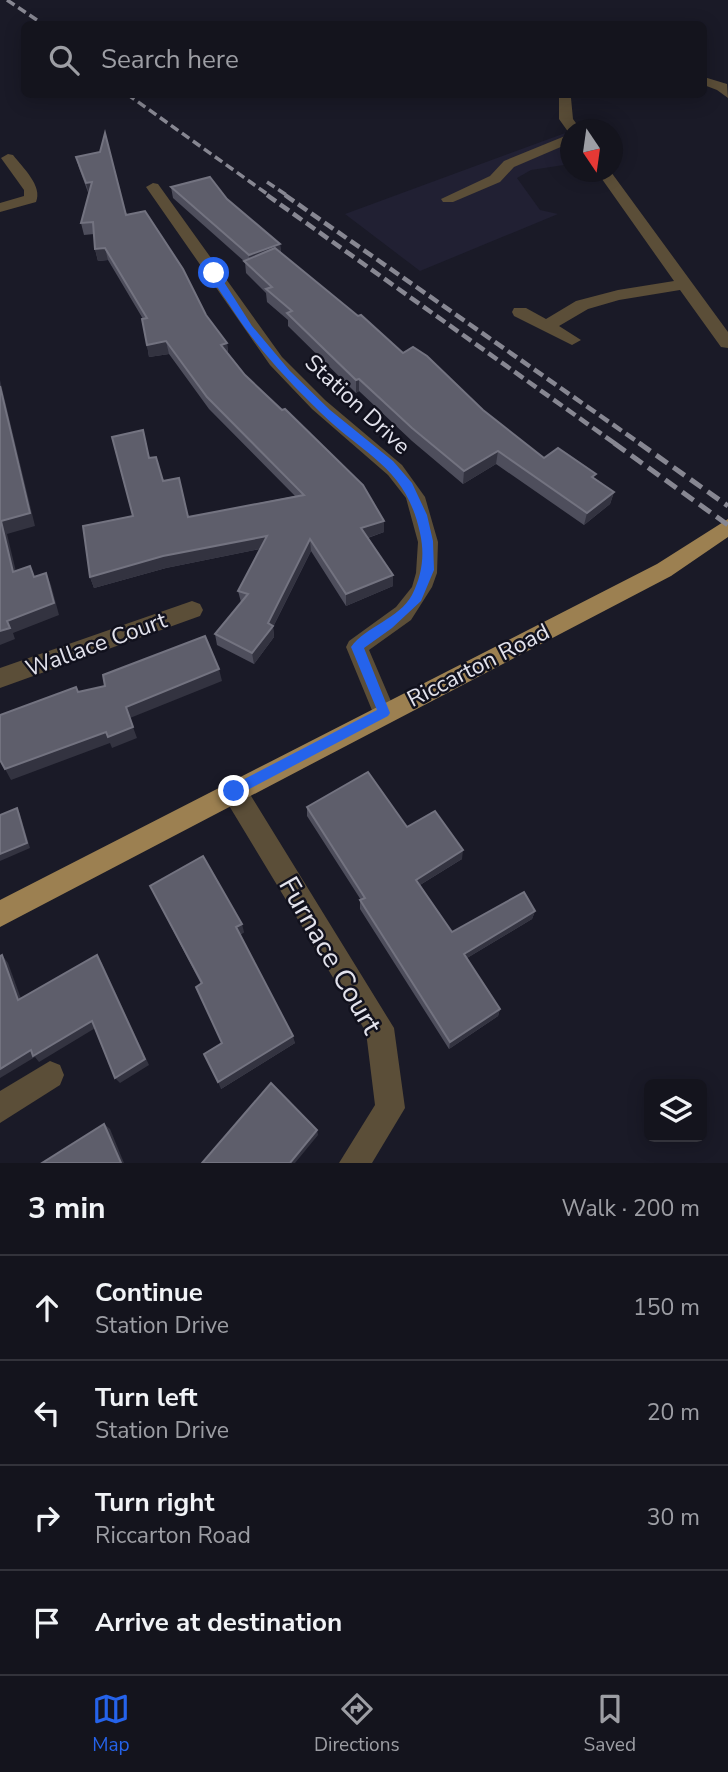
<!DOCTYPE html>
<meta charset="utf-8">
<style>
:root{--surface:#14141d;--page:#1d1d26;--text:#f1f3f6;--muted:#9d9ea4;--line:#33333b;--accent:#2563eb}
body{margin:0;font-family:"Nunito Sans",sans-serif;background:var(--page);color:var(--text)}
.controls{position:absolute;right:21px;bottom:21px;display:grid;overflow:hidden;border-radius:10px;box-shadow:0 4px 18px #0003}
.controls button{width:63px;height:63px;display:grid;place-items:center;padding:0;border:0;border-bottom:2px solid var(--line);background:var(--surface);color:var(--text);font:35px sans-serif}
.compass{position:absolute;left:560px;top:119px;width:63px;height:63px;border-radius:50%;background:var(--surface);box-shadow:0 4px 18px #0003;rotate:167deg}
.stop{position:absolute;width:21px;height:21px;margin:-16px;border:5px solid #2563eb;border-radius:50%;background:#fff}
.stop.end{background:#2563eb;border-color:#fff;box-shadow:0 2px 7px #0008}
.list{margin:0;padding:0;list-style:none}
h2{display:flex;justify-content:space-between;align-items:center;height:91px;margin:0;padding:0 28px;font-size:30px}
h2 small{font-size:23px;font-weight:400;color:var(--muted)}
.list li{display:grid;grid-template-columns:46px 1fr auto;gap:21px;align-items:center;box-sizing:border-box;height:105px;padding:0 28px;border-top:2px solid var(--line)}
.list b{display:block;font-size:26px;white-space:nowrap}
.list p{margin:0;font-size:23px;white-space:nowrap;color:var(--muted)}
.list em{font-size:23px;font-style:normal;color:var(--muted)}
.icon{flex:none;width:38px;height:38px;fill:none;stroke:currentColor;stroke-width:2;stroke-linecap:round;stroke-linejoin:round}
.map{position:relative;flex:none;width:728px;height:1163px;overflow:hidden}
.search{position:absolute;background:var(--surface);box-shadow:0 4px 18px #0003;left:21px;right:21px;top:21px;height:77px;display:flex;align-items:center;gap:18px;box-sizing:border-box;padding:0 24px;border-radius:10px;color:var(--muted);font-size:26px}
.sheet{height:511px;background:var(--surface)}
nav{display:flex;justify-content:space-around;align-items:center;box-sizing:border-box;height:98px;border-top:2px solid var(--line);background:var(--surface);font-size:19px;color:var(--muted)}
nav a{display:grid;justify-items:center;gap:4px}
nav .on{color:var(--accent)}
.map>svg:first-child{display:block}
.built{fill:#212033}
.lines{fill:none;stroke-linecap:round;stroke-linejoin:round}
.minor{fill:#5b4e38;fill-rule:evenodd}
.major{fill:#9c8051;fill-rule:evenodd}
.rail-far2{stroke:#878792;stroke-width:3.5;stroke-dasharray:9 4.5;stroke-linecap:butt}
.rail-far1{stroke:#878792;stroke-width:4.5;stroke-dasharray:11 5;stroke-linecap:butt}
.rail{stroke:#878792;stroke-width:5;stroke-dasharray:14 7;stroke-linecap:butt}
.wall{fill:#4e4e5c}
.shaded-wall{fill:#333340}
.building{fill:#5e5e6b;stroke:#737380;stroke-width:2}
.route{fill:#2563eb}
.labels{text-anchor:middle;stroke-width:5;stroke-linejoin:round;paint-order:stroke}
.street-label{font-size:23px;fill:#e2e2ec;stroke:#11111d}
.near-street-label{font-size:28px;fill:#e2e2ec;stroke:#11111d}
</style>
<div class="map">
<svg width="728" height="1163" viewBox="0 0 728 1163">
<rect width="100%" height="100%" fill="#1a1a27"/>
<!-- built -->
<path class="built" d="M568,132L570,164L531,170L517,178L540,210L558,214L420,271L345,214Z"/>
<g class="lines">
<!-- minor -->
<g class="minor">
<path d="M704,77L727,84L728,98L717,90L704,85Z"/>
<path d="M559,94H574L571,98L573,119L581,130H570L569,133L559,119Z"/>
<path d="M570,134V143L514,167L500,182L453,202H443L441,199L490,176L504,161Z"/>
<path d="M8,154L13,155C23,168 43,186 36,202L0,212V203L24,196V190L1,158Z"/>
<path d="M597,172H611L728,332V348L721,347L680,290L619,300L588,309L559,326L581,340L572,345L514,316L512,312L514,308H526L546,319L576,301L618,290L674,281Z"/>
<path d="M153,183L158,184L282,357L325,400L402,465L425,497L438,542L437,573L432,587L411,620L369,650L396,713L392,720L384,723L376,720L346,647L349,641L396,607L412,587L416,573L418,542L406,498L388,475L312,409L270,365L146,187Z"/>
<path d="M192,601L200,604L203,610L200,616L0,688V668Z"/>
<path d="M234,780L243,783L394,1028L405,1108L372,1163H339L375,1105L366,1032L225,799L222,791L225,783Z"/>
<path d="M50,1061L60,1065L64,1075L60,1085L0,1123V1091Z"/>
</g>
<!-- major -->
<path class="major" d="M728,519V537L671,576L0,927V900L657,564Z"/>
<!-- rail-far2 -->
<g class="rail-far2">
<path d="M7,0L43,24"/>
<path d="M127,94L270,196"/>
<path d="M267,182L288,196"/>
</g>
<!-- rail-far1 -->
<g class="rail-far1">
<path d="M267,195L617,445"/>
<path d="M285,195L642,445"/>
</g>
<!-- rail -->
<g class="rail">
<path d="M614,443L728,525"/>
<path d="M639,443L728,506"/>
</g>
</g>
<!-- wall -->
<g class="wall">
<path d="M76,157L126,215L206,315L227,343L228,353L245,375L384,521V532L368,538L393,575V586L346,606L311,551L273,627L274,637L254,664L217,645L215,634L241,602L238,591L260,549L166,568L94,588L90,577L133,516L149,458L188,517L295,496L209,409L169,354L149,357L143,319L108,260L98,261L95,249L94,234L84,235L81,223L89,195L79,168Z"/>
<path d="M171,187L227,199L280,244L281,254L403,353L483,410L544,458L594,479L614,492L610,504L584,525L496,464L463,484L412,441L359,391L356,393L288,326V320L267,302L266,293L246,273L245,262L173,198Z"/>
<path d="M307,807L407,827L462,859L420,885L452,932L535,911L532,919L467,958L500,1009L498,1016L449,1049L360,909V900H361L307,816Z"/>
<path d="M150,886L244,932L240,935L295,1043L221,1089L222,1043L201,984Z"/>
</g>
<!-- shaded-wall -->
<g class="shaded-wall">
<path d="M92,182L89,195L86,183Z"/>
<path d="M280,244L281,255L250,267L249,255Z"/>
<path d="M105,248L108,260L98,261L95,249Z"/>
<path d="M166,341L169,354L149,357L147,345Z"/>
<path d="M227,343L228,355L221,345Z"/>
<path d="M359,379V391L356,393V380Z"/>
<path d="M0,380L35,526L7,534L19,584L13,572L1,521Z"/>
<path d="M498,451L496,464L463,484L464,471Z"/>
<path d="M614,492L610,504L584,525L587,513Z"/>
<path d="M384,521V532L361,540V528Z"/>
<path d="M267,536L269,547L166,568L94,588L90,577L163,556Z"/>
<path d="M310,539L311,551L273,627L274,637L254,664L252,653L268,623Z"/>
<path d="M46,573L51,585L59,615L13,633L15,639L0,645V631L7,621Z"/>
<path d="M393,575V586L346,606V594Z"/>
<path d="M219,669L222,681L130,718L126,707Z"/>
<path d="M133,727L137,738L112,748L110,743L11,780L5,769L106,732Z"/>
<path d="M17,808L20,814L30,848L0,861V854Z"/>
<path d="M463,850L462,859L415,888L416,880Z"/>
<path d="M535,911L532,919L462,961L464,954Z"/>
<path d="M242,924L244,932L239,936L236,927Z"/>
<path d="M2,955L8,963L24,1007L18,1000Z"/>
<path d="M97,955L102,963L149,1065L120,1083L115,1078Z"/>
<path d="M500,1009L498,1016L449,1049L450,1042Z"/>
<path d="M92,1021L97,1027L39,1062L35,1057L0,1078V1069L31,1050Z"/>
<path d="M293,1036L295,1043L221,1089L218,1082Z"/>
<path d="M104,1124L110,1129L124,1163H121Z"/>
<path d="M317,1130L318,1135L295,1163H290Z"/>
</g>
<!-- building -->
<g class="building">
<path d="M105,133L126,215L145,211L183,269L206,315L227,343L221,345L245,375L282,410L285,409L363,485L384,521L361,528L393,575L346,594L310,539L268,623L273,626L252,653L215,634L248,594L238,591L267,536L163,556L90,577L83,526L133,516L112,437L143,430L149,458L156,457L163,481L179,478L188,517L304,495L207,397L166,341L147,345L142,319L147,318L105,248L95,249L93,222L81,223L92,182L86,183L76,157L100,152Z"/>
<path d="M210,177L227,199L280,244L249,255L171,187Z"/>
<path d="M275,248L358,316L361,315L403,353L413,347L427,356L483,410L544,458L558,448L596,474L592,477L614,492L587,513L498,451L464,471L412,428L359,379L356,380L287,313L292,311L266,289L272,287L244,261Z"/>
<path d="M0,386L30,513L1,521L13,572L30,566L34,577L46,573L54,603L7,621L10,628L0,631Z"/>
<path d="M205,636L219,669L126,707L133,727L108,737L106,732L5,769L0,760V715L76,687L78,692L105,686L103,675Z"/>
<path d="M368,772L407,827L435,811L463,850L416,880L452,932L524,892L535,911L464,954L500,1009L450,1042L360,900L365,898L307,807Z"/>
<path d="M17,808L27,843L0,854V815Z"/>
<path d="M203,856L242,924L236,927L293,1036L218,1082L204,1054L222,1043L196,987L202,983L150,886Z"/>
<path d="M2,955L18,1000L97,955L145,1059L115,1078L92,1021L33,1056L31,1050L0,1069V956Z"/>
<path d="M271,1083L317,1130L290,1163H202Z"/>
<path d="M104,1124L121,1163H42Z"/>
</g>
<!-- route -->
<path class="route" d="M211,271H217L252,326L290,371L330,410L393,461L412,483L427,515L433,541L434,570L421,601L392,628L364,648L390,713L388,716L234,797L227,791L229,787L377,710L351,647C366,626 399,619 412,595C422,575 425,555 420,533C406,467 365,456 321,413C289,382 258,349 234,312C227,300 212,283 211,271Z"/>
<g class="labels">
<!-- street labels -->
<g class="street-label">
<text transform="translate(358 404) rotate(43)" y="8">Station Drive</text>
<text transform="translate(96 644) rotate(-20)" y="8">Wallace Court</text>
<text transform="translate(478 665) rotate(-27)" y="8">Riccarton Road</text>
</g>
<!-- near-street labels -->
<g class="near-street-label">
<text transform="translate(331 955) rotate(60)" y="10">Furnace Court</text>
</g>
</g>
</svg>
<div class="controls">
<button><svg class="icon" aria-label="layers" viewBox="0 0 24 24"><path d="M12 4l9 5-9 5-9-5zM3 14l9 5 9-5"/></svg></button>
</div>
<svg class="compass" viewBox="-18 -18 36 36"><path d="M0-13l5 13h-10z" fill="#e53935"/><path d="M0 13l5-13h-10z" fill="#9d9ea4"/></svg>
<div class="stop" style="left:214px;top:273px"></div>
<div class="stop end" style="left:234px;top:791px"></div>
<div class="search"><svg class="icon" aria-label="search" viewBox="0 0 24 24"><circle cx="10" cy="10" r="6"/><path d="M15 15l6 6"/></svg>Search here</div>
</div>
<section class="sheet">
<h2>3 min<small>Walk · 200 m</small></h2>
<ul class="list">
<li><svg class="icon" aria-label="ahead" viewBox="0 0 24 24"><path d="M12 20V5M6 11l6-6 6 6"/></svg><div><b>Continue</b><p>Station Drive</p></div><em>150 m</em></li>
<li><svg class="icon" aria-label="left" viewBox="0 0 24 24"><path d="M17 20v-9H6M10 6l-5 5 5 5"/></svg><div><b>Turn left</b><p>Station Drive</p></div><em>20 m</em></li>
<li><svg class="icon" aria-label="right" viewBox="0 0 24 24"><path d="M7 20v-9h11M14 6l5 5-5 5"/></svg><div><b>Turn right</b><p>Riccarton Road</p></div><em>30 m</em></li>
<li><svg class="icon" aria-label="arrive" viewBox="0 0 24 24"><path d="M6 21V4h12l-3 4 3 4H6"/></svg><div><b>Arrive at destination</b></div></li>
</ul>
</section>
<nav>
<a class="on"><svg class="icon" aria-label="map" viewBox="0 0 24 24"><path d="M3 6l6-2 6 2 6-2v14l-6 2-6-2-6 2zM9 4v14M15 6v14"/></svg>Map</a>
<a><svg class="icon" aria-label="directions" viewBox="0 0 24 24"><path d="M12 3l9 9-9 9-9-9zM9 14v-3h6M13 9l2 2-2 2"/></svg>Directions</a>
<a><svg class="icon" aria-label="saved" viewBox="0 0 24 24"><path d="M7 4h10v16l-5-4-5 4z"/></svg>Saved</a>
</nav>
